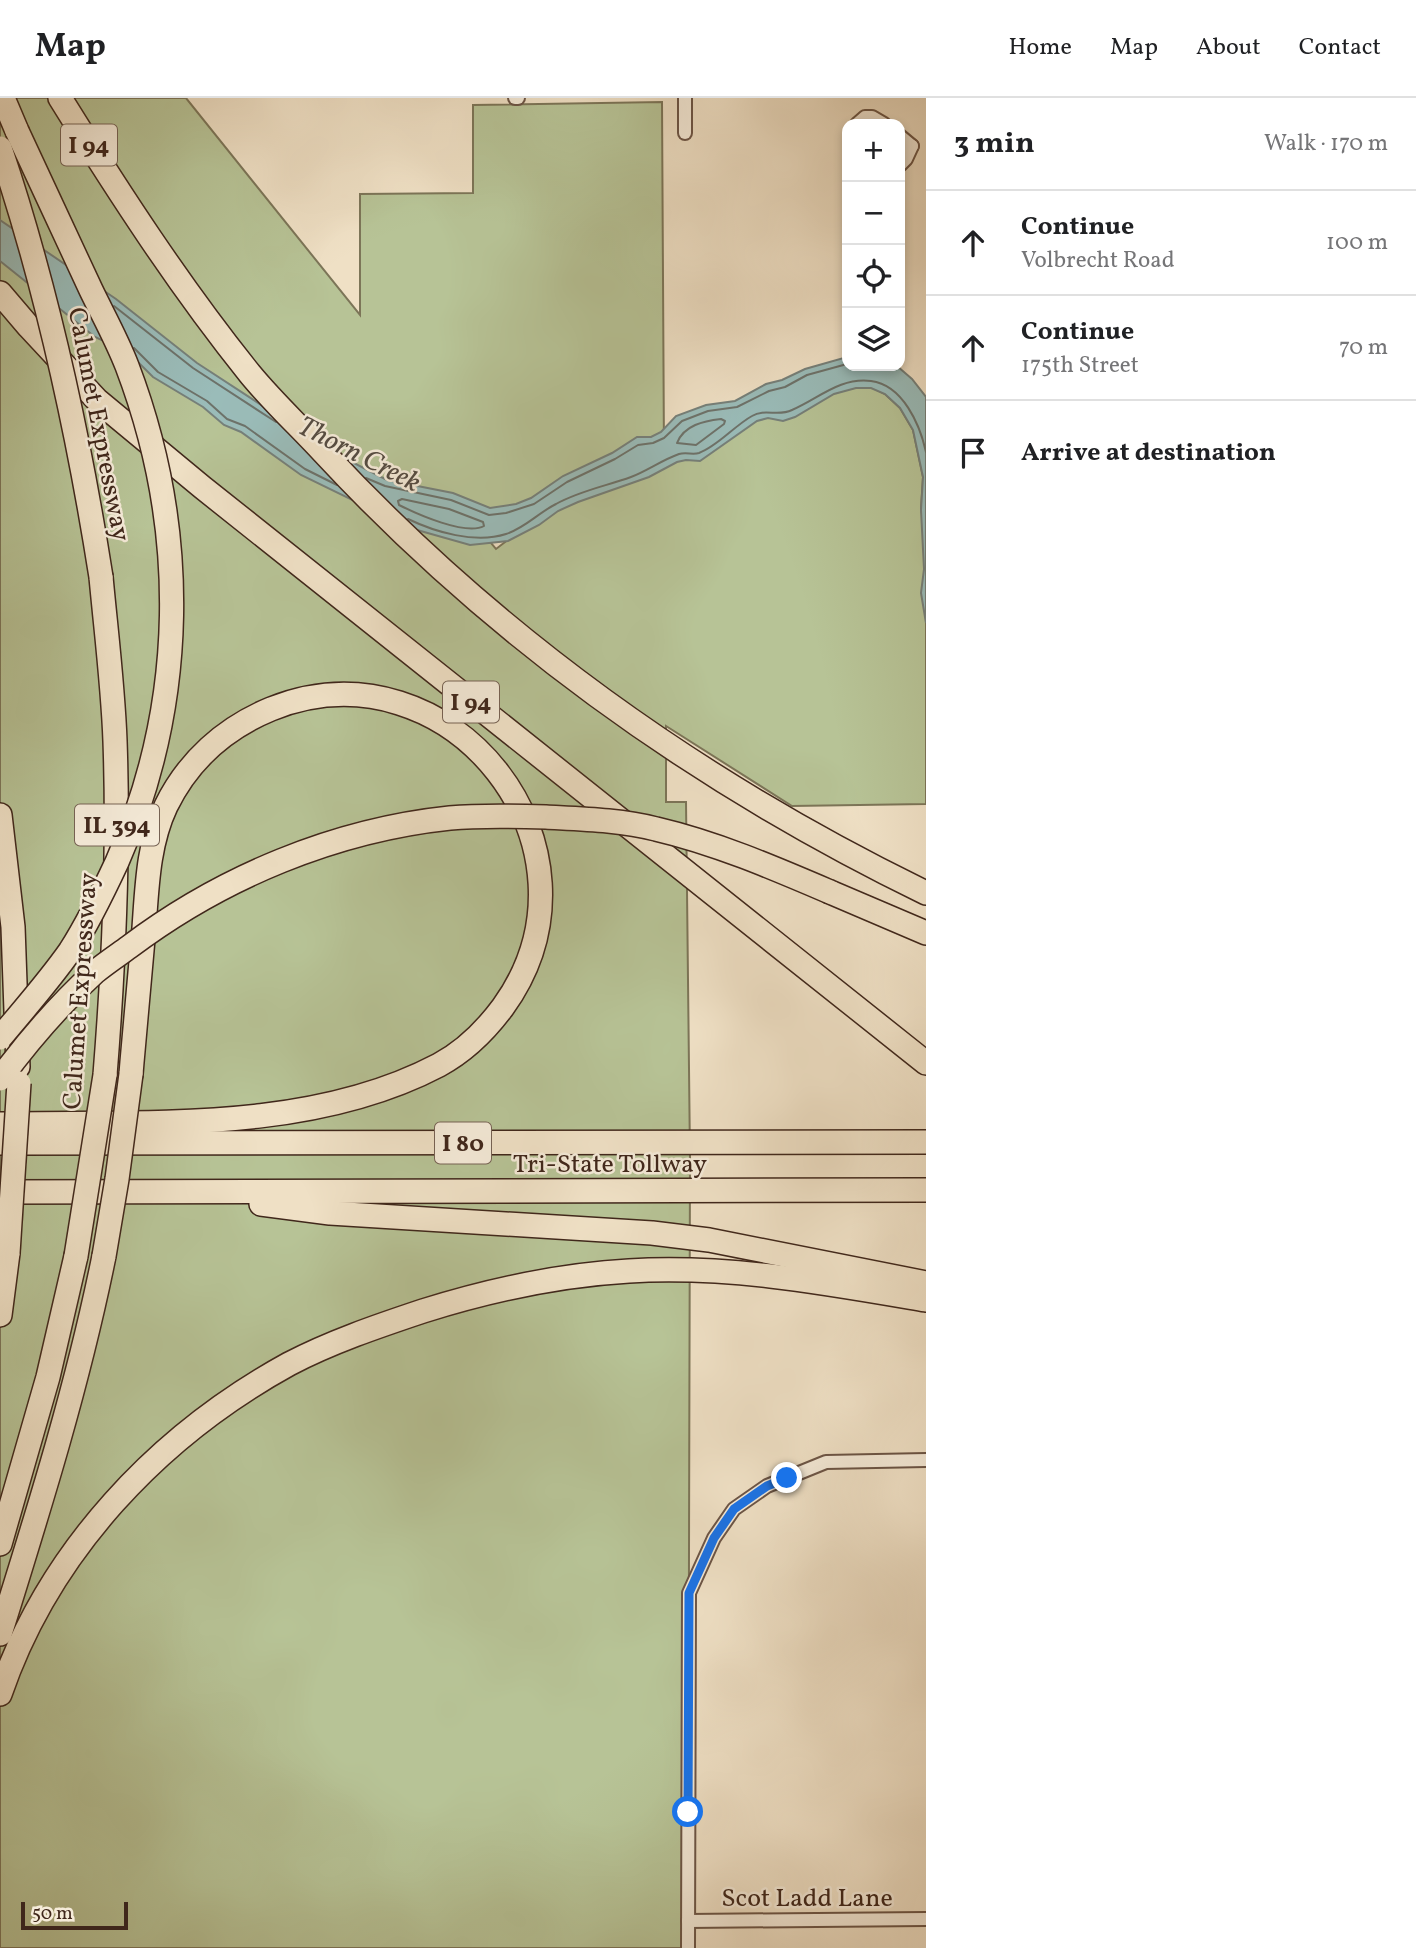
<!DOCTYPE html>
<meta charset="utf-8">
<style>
:root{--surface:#fff;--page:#f2f2f2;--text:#202124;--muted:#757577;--line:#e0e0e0}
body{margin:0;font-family:Vollkorn,serif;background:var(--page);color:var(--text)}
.controls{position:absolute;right:21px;top:21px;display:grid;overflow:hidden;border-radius:14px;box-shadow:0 4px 10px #0003}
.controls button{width:63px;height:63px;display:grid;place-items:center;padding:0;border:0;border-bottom:2px solid var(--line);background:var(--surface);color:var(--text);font:35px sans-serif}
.scale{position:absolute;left:21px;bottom:18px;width:107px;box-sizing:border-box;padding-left:7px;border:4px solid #40271b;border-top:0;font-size:19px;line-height:24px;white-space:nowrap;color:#40271b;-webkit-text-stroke:5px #f5ebd9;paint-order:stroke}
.stop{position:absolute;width:21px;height:21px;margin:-16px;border:5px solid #1a73e8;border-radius:50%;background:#fff}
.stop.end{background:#1a73e8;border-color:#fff;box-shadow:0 2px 7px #0008}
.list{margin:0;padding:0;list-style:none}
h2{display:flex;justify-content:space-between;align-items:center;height:91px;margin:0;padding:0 28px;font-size:30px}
h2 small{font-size:23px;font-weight:400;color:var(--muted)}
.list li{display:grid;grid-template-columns:46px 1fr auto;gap:21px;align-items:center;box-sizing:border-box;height:105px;padding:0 28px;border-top:2px solid var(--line)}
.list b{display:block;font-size:26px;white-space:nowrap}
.list p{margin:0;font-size:23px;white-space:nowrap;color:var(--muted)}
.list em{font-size:23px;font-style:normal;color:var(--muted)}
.icon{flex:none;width:38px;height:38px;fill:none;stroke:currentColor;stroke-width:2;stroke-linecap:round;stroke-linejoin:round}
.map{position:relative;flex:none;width:926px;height:1850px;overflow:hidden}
header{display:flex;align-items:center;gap:42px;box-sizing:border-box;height:98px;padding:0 35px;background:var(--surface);border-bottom:2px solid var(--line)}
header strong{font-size:33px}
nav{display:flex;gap:38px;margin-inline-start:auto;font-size:24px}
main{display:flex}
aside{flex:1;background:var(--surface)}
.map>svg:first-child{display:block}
.green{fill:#b7c396;stroke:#7c7558;stroke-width:2}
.water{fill:#9abcb9;stroke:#76807a;stroke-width:2}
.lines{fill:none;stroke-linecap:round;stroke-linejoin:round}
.shore{stroke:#6d726a;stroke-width:2}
.street-casing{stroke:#6c5546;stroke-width:16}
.highway-casing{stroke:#40271b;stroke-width:26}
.street{stroke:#f5ebd9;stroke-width:12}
.highway{stroke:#efe0c5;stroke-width:23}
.highway-bridge-casing{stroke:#40271b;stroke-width:26;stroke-linecap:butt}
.highway-bridge{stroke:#efe0c5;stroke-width:23}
.route{stroke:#1a73e8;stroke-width:9}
.labels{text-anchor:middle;stroke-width:5;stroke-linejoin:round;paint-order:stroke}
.shield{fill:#f5ebd9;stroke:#766254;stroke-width:2}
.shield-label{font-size:24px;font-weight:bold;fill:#40271b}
.street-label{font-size:26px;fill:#40271b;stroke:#f5ebd9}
.water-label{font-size:28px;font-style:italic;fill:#564c42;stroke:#f5ebd9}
</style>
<header>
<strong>Map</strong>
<nav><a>Home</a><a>Map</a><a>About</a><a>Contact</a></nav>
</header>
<main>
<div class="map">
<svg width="926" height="1850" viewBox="0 0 926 1850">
<rect width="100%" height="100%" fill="#efe0c5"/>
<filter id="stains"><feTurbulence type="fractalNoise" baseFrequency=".00286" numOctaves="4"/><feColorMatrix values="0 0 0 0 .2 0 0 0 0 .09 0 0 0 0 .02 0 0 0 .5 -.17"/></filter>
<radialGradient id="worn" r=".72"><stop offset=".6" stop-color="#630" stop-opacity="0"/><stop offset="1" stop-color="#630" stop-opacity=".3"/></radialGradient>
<!-- green -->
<path class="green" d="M0,0H186L360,217V96L473,95V7L662,4L664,356L491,417L457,405L496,451L560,402L805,301L867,287L885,296L900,310L913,332L923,379L921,411L926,438V706L792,708L666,628V704H686L690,1059L688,1850H0Z"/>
<!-- water -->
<path class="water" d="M0,122L116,201L197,265L338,357L387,382L453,395L490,410L516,406L531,400L563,378L612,355L637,339H651L661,334L676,318L706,307L735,303L766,286L782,282L805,271L847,259V268H897L912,281L926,299V525L921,495L924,471L921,412L923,379L913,332L900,310L885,296L871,290H856L834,296L795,319L783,323L768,320L757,323L700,363L686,362L677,364L649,379L578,404L558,413L539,427L508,443L470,447L410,430L301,377L241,334L224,327L203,309L153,279L129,255L95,239L0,163Z"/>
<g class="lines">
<!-- shore -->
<g class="shore">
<path d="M114,208L193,270L276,324"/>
<path d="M134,250L158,274L207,303L227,321L245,328L305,371L337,387"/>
<path d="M721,321L725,323L724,326L696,347L677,345C684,327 704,323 721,321Z"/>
<path d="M366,380L385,388L451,402L489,417L506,415L534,406L567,384L615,361L638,347L653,345L664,340L682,323L708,313L737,309L769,293L785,289L807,277L847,266"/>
<path d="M402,401L449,411L483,424L484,428C466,438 417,416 399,407L398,403Z"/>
<path d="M408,421C435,434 475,446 506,436C525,430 538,415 556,406C579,393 606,388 631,379C647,373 662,362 679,356C686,354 693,357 699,355C718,348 734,328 752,318C765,310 778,319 792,312C818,301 840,279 871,283C903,287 920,327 926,354"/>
</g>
<!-- street casing -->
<g class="street-casing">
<g id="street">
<path d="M515,0H518"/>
<path d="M685,0V35"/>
<path d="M857,26L865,19H872L884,26"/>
<path d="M900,38L912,48"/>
<path d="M900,67L906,61L912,48"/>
<path d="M688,1823L926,1821"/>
<path d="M688,1850L689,1495L714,1440L734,1411L767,1388L826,1364L926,1362"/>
</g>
</g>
<!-- highway casing -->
<g class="highway-casing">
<g id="highway">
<path d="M3,0L17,33"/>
<path d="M60,0C119,95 180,189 250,276C273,304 300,329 324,355C497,541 698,684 926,795"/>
<path d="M0,195L29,229L97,302L202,389L926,965"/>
<path d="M101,479C106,533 113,588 115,643C119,754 114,865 105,977"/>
<path d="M0,717L13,829L18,969"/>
<path d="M830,794L926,835"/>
<path d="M0,1026C144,1023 308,1036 439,967C465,953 486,932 503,909C617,751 451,539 271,611C225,630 188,663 166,708C148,746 147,789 144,830C140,878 135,927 131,976"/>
<path d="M0,1045L926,1044"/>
<path d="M0,1094L926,1092"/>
<path d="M261,1106L330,1115L652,1135L709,1142L926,1185"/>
<path d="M0,1217L8,1155"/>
<path d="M0,1446L48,1279L76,1158"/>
<path d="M0,1536C39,1411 78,1287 104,1158"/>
<path d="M0,1596C49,1453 158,1338 289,1266C331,1244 378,1228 423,1213C490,1192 559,1177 629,1173C730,1167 827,1185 926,1202"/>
</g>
</g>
<!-- street -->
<use href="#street" class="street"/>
<!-- highway -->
<use href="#highway" class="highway"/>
<!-- highway-bridge casing -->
<g class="highway-bridge-casing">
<g id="highway-bridge">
<path d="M0,50C47,190 78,333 101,479"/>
<path d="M0,940C24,911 49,883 70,853C88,825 103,794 117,764C187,605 189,431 127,268C117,242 103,217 91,192C66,139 42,86 17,33"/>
<path d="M0,981C28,943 60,906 95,874C106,865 118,857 129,849C222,779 335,732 450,720C482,717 514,718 546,719C582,721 621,722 656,731C716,745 774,770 830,794"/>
<path d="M8,1155L19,985"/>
<path d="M76,1158L105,977"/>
<path d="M104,1158L117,1081L131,976"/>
</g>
</g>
<!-- highway-bridge -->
<use href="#highway-bridge" class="highway-bridge"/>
</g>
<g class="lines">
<!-- route -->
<path class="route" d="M688,1714L689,1495L714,1440L734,1411L767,1388L787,1380"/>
</g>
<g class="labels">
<!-- shield labels -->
<g class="shield">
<rect x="61" y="26.5" width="56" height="41" rx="5"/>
<rect x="443" y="583.5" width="56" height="41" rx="5"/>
<rect x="75" y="706.5" width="84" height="41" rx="5"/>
<rect x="435" y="1024.5" width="56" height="41" rx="5"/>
</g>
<g class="shield-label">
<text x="89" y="55">I 94</text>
<text x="471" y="612">I 94</text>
<text x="117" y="735">IL 394</text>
<text x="463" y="1053">I 80</text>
</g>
<!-- street labels -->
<g class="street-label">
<text transform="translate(100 326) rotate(79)" y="9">Calumet Expressway</text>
<text transform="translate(79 893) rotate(-86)" y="9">Calumet Expressway</text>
<text x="610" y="1074">Tri-State Tollway</text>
<text x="807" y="1808">Scot Ladd Lane</text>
</g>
<!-- water labels -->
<g class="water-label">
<text transform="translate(360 355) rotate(27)" y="10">Thorn Creek</text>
</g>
</g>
<rect width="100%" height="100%" filter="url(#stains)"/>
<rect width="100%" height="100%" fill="url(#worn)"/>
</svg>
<div class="controls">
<button>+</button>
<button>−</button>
<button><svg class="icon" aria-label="locate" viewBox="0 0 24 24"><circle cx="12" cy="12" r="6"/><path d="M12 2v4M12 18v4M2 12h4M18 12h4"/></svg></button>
<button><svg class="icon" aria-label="layers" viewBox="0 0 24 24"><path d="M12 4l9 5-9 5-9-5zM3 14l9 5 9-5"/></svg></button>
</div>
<div class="scale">50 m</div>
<div class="stop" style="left:688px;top:1714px"></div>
<div class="stop end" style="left:787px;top:1380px"></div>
</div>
<aside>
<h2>3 min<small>Walk · 170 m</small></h2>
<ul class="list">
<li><svg class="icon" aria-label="ahead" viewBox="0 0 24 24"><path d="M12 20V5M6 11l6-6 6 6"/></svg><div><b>Continue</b><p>Volbrecht Road</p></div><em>100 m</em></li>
<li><svg class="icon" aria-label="ahead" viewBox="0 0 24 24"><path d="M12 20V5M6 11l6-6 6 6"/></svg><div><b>Continue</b><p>175th Street</p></div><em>70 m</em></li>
<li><svg class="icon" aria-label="arrive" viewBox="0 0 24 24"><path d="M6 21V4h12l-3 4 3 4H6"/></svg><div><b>Arrive at destination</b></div></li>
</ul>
</aside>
</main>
